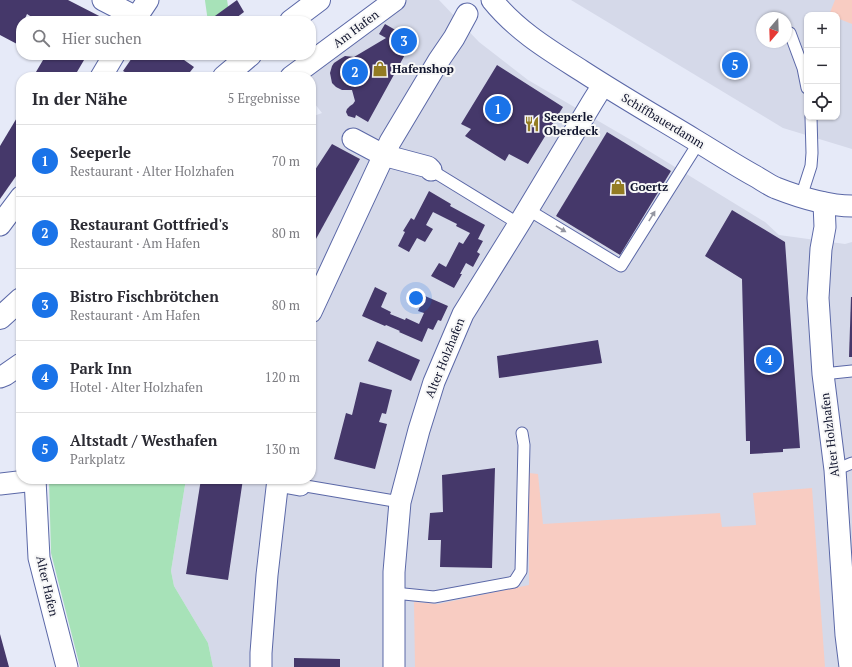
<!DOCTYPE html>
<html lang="de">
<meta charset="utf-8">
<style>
:root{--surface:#fff;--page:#f2f2f3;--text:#2b2b33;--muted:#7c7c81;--line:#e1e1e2;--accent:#1a73e8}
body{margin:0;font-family:"PT Serif",serif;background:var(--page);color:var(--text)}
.controls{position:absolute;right:12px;top:12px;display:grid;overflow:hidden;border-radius:8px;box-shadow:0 1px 3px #0004}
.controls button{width:36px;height:36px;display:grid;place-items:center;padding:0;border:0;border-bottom:1px solid var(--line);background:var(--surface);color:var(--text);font:20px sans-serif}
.compass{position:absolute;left:756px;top:12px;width:36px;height:36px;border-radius:50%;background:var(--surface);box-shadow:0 1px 3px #0004;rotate:199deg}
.you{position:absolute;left:416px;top:298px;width:14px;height:14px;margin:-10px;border:3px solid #fff;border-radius:50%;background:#1a73e8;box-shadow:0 0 0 6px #1a73e833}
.badge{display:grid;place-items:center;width:26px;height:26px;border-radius:50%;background:var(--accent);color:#fff;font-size:13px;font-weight:700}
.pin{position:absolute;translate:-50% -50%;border:2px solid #fff;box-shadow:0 1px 4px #0006}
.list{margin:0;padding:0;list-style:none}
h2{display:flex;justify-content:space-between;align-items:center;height:52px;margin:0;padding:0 16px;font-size:17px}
h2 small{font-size:13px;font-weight:400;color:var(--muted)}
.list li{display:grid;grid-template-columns:26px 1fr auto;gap:12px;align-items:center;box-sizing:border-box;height:72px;padding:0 16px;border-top:1px solid var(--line)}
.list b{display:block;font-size:15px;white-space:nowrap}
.list p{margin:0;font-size:13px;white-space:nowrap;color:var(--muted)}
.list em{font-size:13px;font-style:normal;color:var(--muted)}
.icon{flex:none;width:22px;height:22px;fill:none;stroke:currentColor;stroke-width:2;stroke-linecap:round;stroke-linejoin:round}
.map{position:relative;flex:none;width:852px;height:667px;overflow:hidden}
.search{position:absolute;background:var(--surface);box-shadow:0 1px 3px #0004;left:16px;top:16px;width:300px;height:44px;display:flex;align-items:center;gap:10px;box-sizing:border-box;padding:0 14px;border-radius:16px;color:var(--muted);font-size:15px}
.panel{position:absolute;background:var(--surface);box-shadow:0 1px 3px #0004;left:16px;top:72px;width:300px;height:412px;border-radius:16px}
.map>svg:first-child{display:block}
.built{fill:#d5d9e9;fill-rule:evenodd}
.green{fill:#f8ccc2}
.water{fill:#a7e2b8}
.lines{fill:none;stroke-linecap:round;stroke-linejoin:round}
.canal{stroke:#a7e2b8;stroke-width:22}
.building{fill:#45386a}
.lane-casing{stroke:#5b68a7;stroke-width:13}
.street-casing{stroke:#5b68a7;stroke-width:23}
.secondary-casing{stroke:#5b68a7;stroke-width:24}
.lane{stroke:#fff;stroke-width:11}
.street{stroke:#fff;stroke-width:21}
.secondary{stroke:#fff;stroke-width:22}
.oneway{fill:#9496a1}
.labels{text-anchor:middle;stroke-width:4;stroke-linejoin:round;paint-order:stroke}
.street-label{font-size:12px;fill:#11152e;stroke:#f7f7f7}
.poi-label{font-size:12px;font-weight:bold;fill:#11152e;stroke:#f7f7f7;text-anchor:start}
</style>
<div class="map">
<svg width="852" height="667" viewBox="0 0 852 667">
<rect width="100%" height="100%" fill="#e6eaf8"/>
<!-- built -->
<g class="built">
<path d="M407,0H439L479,42L528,80L631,140L765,222L779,235L845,244L852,242V667H213L208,643L174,586L171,571L186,479H311V117L322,113L311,99V77H302Z"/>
<path d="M571,0H852V149L783,128ZM807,15H837V117H807ZM762,18H786V42H762Z"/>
</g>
<!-- green -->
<g class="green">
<path d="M835,0H852V24L837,18V15H829Z"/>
<path d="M529,473L538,474L543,524L720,513L722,527L756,525L753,493L812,488L825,667H415L414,602L438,604L529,585Z"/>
</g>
<!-- water -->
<path class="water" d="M49,479H186L171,571L174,586L208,643L213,667H80L51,553Z"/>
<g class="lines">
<!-- canal -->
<path class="canal" d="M216,0L218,14"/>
</g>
<!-- building -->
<g class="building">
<path d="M0,0H68L107,20L106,21H38L27,14L24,21H21V31L17,44L0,35Z"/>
<path d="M237,0L244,12L232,21H208Z"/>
<path d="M385,24L413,40L368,122L356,115L355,118L348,116L346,112L347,109L350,106L353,104L355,101L352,90H342L336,87L332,83L330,73L332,66L334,63L340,59L345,56L354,57L386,38L379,34Z"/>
<path d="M46,55H87L74,77H33Z"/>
<path d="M134,55H177L194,67L186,77H132V76L123,71Z"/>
<path d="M497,65L563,107L528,164L509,154L505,161L465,136L471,129L461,124Z"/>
<path d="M21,111V169L0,199V146Z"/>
<path d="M607,132L671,171L620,255L556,216Z"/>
<path d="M332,144L360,159L311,248V176Z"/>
<path d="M429,191L451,204L450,206L485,225L478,239L483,241L477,252L480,254L473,267L466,263L460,274H462L454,288L431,276L439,263L446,267L459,242L463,244L470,233L456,226L457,224L433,212L426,225L433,229L425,242L417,238L409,252L398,246L405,232L403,231L411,218L414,220Z"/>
<path d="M732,210L785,242L800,448L783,449V452L750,454V441H746L742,279L705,256Z"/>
<path d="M375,287L387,293L381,307L391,312L390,314L405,320L406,318L419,324L424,313L418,311L425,296L448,306L441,321L438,320L433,330L428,328L422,342L399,332L400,331L386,325L385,326L362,316Z"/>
<path d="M851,297H852V357H849Z"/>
<path d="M598,340L602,363L499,378L497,356Z"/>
<path d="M377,341L420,360L411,381L368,361Z"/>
<path d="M360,382L392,390L386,414L382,413L379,422L387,424L375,469L334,459L346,413L352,415Z"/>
<path d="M495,468L492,568L440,567L441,540H428L430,513L443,512L442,475Z"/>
<path d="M201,479H243L228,580L186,574Z"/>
<path d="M0,635V634L9,667H0Z"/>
<path d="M294,658L340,659V667H294Z"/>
</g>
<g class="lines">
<!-- lane casing -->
<g class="lane-casing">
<g id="lane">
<path d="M790,33L803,68L807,88"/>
<path d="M431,170L519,224"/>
<path d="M801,197L811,166L812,153L811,117"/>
<path d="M527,209L621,266L699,142"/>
<path d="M823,374L852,371"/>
<path d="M835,470L852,463"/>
<path d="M300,485L400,502"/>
<path d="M394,593L434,597L514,582L521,571L524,445L522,433"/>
</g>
</g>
<!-- street casing -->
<g class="street-casing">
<g id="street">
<path d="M103,0L136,17"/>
<path d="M492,0C517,31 549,50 582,71C619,95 657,117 695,140C715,152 735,165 755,176C762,180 769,185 776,188C799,197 826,206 852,206"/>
<path d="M134,21L148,0"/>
<path d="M101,77L114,55"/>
<path d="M291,77L395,0"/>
<path d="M353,139L383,155L428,167L431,170"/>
<path d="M824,203L825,227L821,249L818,298L823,374L835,470L846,635L850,667"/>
<path d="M0,225L21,197"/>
<path d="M311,312L390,142L439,60L454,38L467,14"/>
<path d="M0,377L5,375L21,364"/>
<path d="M35,479L39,558L67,667"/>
<path d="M278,481L300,485"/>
<path d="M0,484L35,480"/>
<path d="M261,667V653L267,575L278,479"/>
<path d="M394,667V572L400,502L419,430L434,382L463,314L519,224L593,101L603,85"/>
</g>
</g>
<!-- secondary casing -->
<g class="secondary-casing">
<g id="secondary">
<path d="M291,21L319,0"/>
<path d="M224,77L250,55"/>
<path d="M0,318L21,299"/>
</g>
</g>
<!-- lane -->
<use href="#lane" class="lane"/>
<!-- street -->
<use href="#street" class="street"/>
<!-- secondary -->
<use href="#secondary" class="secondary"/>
</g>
<!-- one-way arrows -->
<defs><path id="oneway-solid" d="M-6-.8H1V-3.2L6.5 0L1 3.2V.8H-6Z"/></defs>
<g class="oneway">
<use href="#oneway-solid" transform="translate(652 216) rotate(-58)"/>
<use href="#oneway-solid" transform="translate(561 229) rotate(31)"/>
</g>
<!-- icons -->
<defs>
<g id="shop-bare" transform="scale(1.2)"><path d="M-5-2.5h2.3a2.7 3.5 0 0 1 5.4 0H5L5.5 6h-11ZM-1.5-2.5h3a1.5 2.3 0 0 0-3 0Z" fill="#937c23" stroke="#f7f7f7" stroke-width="2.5" paint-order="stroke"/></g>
<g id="restaurant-bare" transform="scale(1.2)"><path d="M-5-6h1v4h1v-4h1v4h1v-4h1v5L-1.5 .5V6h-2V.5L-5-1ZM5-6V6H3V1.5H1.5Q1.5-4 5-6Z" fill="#937c23" stroke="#f7f7f7" stroke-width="2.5" paint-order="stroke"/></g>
</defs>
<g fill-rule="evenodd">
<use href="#shop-bare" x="380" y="69"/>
<use href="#restaurant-bare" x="532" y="124"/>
<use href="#shop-bare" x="618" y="187"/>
</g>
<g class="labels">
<!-- street labels -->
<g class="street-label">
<text transform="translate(356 29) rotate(-37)" y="4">Am Hafen</text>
<text transform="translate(663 121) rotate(31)" y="4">Schiffbauerdamm</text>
<text transform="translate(445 358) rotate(-68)" y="4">Alter Holzhafen</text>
<text transform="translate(830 435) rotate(-97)" y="4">Alter Holzhafen</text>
<text transform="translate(47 586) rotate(77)" y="4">Alter Hafen</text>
</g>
<!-- poi labels -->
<g class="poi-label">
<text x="392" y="73">Hafenshop</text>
<text x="544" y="121">Seeperle<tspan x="544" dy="14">Oberdeck</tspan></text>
<text x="630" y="191">Goertz</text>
</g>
</g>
</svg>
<div class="controls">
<button>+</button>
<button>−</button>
<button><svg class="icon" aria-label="locate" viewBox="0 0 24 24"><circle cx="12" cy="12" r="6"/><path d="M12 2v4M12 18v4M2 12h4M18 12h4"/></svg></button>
</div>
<svg class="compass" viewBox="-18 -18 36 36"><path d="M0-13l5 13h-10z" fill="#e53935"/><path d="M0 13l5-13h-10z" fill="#7c7c81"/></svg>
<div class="you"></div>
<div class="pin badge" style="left:498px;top:109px">1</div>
<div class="pin badge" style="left:355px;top:72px">2</div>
<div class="pin badge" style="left:404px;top:41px">3</div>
<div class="pin badge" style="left:769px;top:360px">4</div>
<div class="pin badge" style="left:735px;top:65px">5</div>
<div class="search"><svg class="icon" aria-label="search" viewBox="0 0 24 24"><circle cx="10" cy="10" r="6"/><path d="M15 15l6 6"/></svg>Hier suchen</div>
<section class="panel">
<h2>In der Nähe<small>5 Ergebnisse</small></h2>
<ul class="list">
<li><span class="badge">1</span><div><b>Seeperle</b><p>Restaurant · Alter Holzhafen</p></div><em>70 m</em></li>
<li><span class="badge">2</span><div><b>Restaurant Gottfried's</b><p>Restaurant · Am Hafen</p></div><em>80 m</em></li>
<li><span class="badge">3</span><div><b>Bistro Fischbrötchen</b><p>Restaurant · Am Hafen</p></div><em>80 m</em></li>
<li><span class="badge">4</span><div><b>Park Inn</b><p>Hotel · Alter Holzhafen</p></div><em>120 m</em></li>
<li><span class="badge">5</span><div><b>Altstadt / Westhafen</b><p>Parkplatz</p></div><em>130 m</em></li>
</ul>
</section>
</div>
